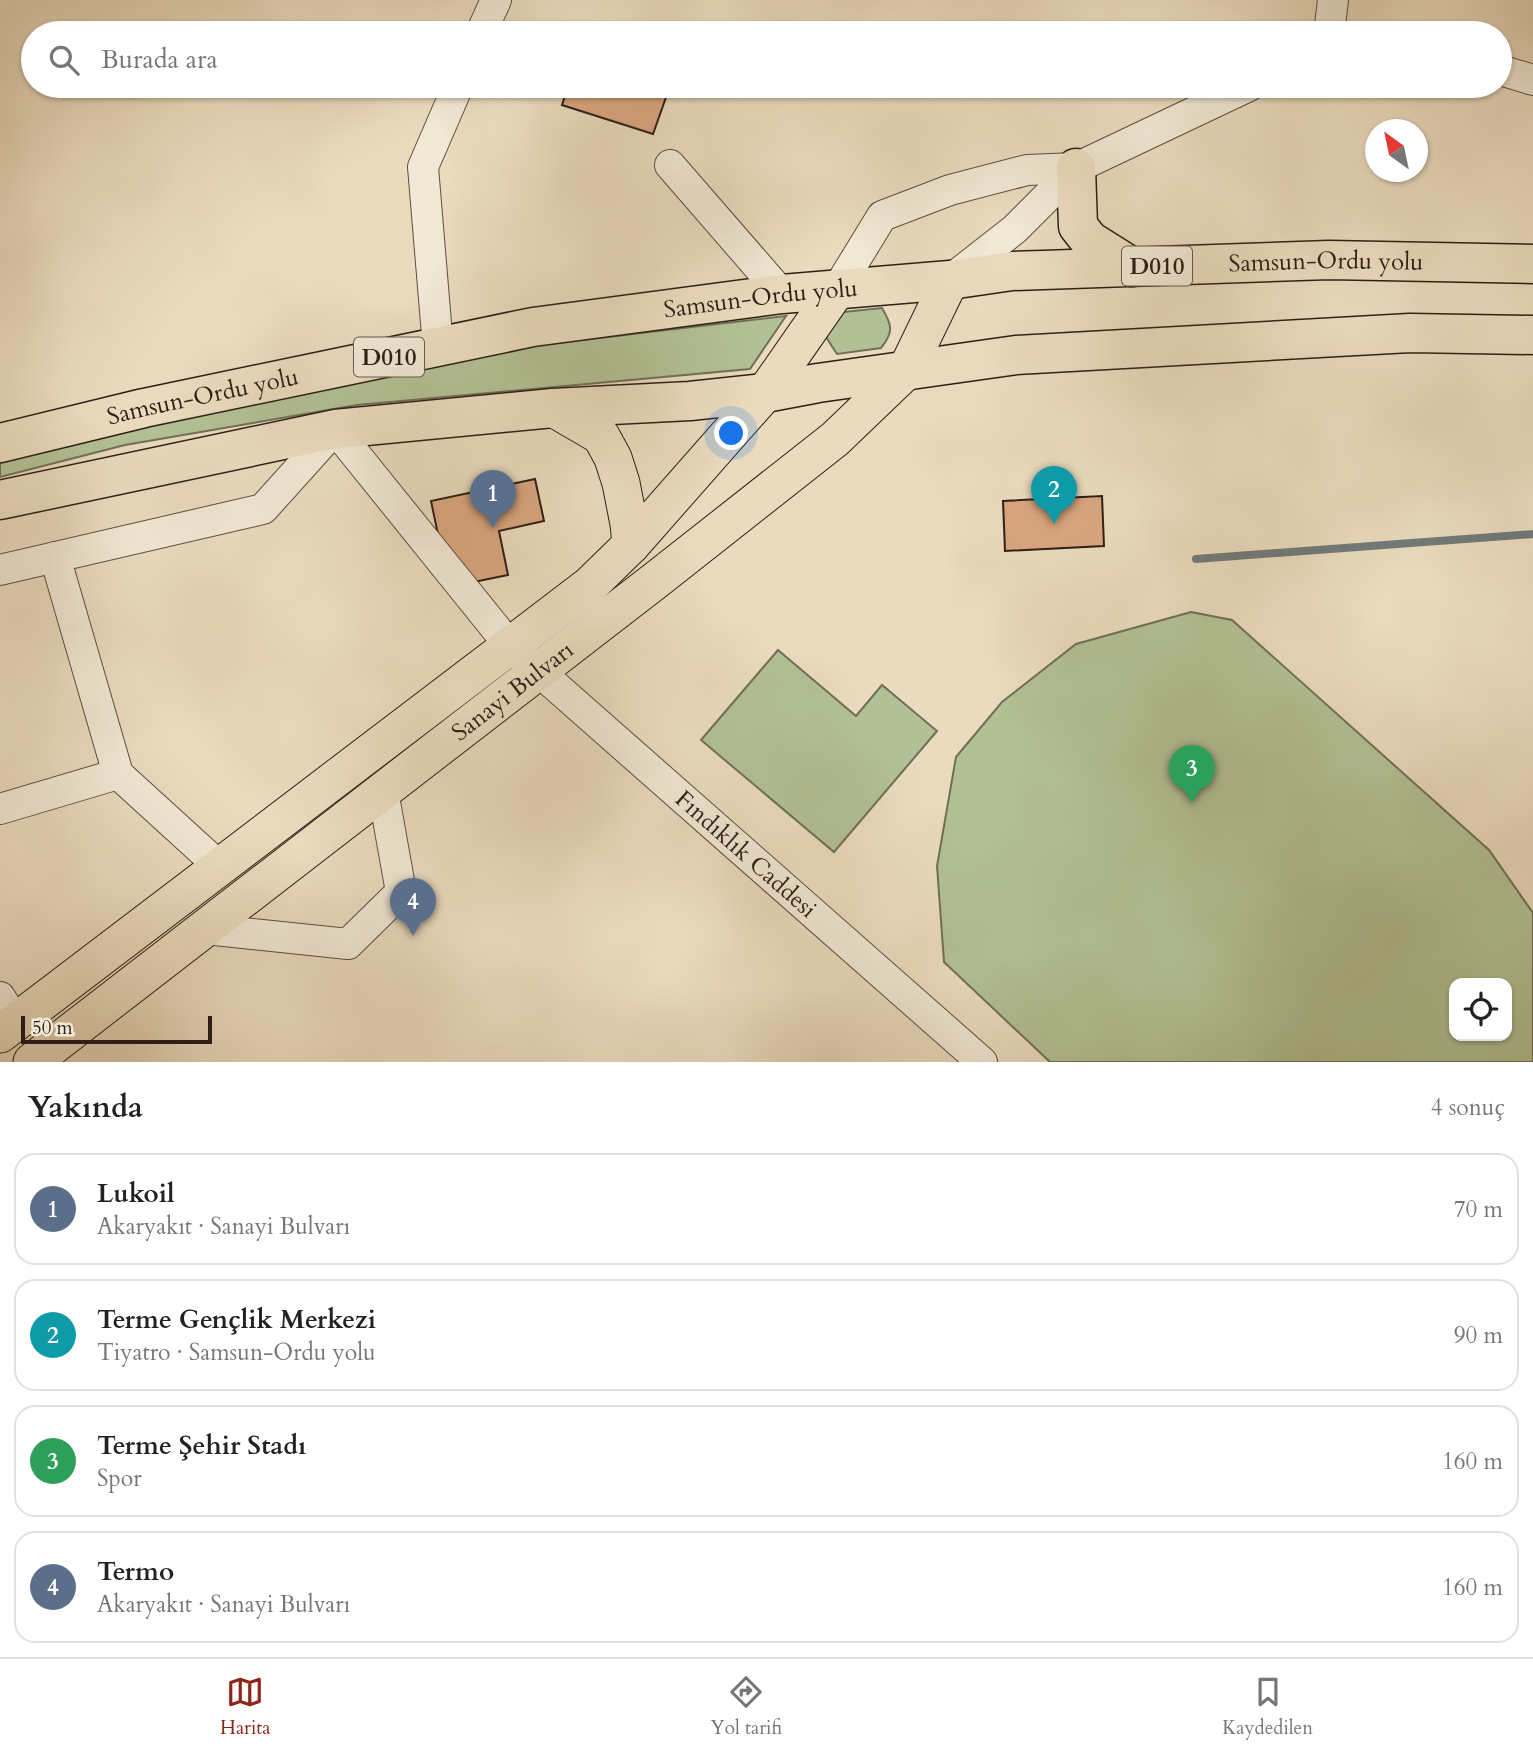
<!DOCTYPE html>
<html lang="tr">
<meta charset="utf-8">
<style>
:root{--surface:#fff;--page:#f2f2f2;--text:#222;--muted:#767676;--line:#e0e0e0;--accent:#8f2418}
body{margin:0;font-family:Cardo,serif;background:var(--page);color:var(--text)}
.controls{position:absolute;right:21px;bottom:21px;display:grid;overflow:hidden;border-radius:14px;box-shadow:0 2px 5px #0004}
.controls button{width:63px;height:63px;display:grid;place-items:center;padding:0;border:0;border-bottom:2px solid var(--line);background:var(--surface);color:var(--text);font:35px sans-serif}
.compass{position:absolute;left:1365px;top:119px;width:63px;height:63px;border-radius:50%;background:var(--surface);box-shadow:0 2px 5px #0004;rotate:327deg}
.scale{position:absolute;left:21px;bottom:18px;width:191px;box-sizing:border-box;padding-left:7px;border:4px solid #2e1e16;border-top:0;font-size:19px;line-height:24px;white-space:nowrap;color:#2e1e16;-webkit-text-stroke:5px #f1e8d5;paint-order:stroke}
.you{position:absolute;left:732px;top:434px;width:24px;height:24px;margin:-18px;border:5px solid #fff;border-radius:50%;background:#1a73e8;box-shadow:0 0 0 10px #1a73e833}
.badge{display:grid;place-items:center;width:46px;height:46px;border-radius:50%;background:var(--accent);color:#fff;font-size:23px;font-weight:700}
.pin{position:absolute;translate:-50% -58px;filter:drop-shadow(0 2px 4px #0008)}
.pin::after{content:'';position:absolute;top:37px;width:24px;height:21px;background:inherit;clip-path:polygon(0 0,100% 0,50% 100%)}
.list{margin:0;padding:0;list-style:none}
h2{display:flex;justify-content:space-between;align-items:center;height:91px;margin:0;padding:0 28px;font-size:30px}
h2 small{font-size:23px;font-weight:400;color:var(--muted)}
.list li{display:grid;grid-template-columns:46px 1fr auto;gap:21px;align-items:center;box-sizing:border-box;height:112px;margin:0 14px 14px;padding:0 14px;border:2px solid var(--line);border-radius:21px}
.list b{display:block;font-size:26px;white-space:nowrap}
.list p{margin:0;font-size:23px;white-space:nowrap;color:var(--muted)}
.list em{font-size:23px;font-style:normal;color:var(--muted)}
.icon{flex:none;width:38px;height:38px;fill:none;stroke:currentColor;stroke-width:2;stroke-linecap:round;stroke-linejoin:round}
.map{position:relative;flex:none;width:1533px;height:1062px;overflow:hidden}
.search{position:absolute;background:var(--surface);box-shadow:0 2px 5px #0004;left:21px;right:21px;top:21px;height:77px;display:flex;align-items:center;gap:18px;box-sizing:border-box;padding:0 24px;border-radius:38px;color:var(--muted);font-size:26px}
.sheet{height:595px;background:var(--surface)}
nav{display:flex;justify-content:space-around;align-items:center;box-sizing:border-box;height:98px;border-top:2px solid var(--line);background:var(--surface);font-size:19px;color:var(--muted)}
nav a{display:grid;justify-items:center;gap:4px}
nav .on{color:var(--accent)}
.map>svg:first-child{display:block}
.green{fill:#b2c195;stroke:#707056;stroke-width:2;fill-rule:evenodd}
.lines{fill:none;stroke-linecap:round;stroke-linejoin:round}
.stream{stroke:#707a7a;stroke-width:8}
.building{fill:#d9a67f;stroke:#2e1e16;stroke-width:2}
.minor-casing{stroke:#5d4d40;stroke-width:32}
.major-casing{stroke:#2e1e16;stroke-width:39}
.highway-casing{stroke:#2e1e16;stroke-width:41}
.minor{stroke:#f1e8d5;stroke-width:30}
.major{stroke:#eadbbe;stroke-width:37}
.highway{stroke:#eadbbe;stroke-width:38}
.labels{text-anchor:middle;stroke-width:5;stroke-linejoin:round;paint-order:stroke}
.shield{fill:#f1e8d5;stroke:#685b4f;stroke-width:2}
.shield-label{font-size:23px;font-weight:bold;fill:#2e1e16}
.street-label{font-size:24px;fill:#2e1e16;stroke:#f1e8d5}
</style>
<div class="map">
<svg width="1533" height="1062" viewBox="0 0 1533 1062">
<rect width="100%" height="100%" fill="#eadbbe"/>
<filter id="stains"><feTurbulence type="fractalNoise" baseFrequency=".00286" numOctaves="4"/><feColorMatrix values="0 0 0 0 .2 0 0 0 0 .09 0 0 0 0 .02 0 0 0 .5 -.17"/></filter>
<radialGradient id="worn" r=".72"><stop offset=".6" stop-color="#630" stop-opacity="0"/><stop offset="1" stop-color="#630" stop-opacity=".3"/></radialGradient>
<!-- green -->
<g class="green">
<path d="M882,308C892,325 894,332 881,348L837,354L826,337L834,313Z"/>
<path d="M786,316L750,369L357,405L125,445L0,477V458L506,349Z"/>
<path d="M1191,612L1232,620L1489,850L1533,913V1062H1050L944,962L937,866L956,757L1002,702L1076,644ZM1454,983H1507V1036H1454Z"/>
<path d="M778,650L856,716L882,685L937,731L834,852L701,740Z"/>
</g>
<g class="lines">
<!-- stream -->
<path class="stream" d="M1196,559L1533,534"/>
</g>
<!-- building -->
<g class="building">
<path d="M568,86H670L653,134L562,105Z"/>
<path d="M535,479L544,521L499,531L508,575L449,587L431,501Z"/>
<path d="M1102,496L1104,546L1005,551L1003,501Z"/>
</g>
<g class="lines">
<!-- minor casing -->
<g class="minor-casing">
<g id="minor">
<path d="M481,33L496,0"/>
<path d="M1329,33L1333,0"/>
<path d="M1500,70L1533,80"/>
<path d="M670,165L782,294"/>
<path d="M950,280L1015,229L1076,168L1249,86"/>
<path d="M838,288L882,216L950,190L1027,170L1076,168"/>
<path d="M438,347L423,167L458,86"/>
<path d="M55,557L118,774L220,867"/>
<path id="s1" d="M0,570L263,509L335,429L510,646L982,1062"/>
<path d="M0,809L118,774"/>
<path d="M205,929L348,944L401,892L383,791"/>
<path d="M0,997L16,1022"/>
</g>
</g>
<!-- major casing -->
<g class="major-casing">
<g id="major">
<path d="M553,408L601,436L613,458L621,483L629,524L631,545"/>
<path d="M0,1034L590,585L631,545L765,393L838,288"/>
<path id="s2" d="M32,1062L656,580L835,439L906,371L950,280"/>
</g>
</g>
<!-- highway casing -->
<g class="highway-casing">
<g id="highway">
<path d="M1076,168L1078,226L1089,240L1132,267"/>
<path id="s3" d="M0,443L144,408L533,327L782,294L950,280L1012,271L1043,270L1329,260L1533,264"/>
<path d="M0,500L335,429L553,408L690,401L765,393L818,383L1016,355L1410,333L1533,335"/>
</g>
</g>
<!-- minor -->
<use href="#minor" class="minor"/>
<!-- major -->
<use href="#major" class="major"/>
<!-- highway -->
<use href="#highway" class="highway"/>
</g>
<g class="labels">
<!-- shield labels -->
<g class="shield">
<rect x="1122" y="246.5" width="70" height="39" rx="5"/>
<rect x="354" y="337.5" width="70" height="39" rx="5"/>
</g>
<g class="shield-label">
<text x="1157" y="274">D010</text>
<text x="389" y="365">D010</text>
</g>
<!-- street labels -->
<g class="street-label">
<text dy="8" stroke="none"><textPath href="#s3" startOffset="1342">Samsun-Ordu yolu</textPath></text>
<text dy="8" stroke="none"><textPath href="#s3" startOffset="775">Samsun-Ordu yolu</textPath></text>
<text dy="8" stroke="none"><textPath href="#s3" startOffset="208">Samsun-Ordu yolu</textPath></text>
<text dy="8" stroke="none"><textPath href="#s2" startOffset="607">Sanayi Bulvarı</textPath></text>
<text dy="8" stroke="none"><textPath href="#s1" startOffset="971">Fındıklık Caddesi</textPath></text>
</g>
</g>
<rect width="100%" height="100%" filter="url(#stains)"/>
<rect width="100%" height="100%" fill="url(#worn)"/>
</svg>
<div class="controls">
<button><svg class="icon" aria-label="locate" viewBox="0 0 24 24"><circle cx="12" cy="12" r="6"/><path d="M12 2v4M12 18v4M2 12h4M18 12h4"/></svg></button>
</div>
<svg class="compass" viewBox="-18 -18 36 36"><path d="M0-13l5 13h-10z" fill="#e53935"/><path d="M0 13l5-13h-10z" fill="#767676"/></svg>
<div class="scale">50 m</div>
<div class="you"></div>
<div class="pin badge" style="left:493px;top:528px;background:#5c6f8a">1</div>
<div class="pin badge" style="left:1054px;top:524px;background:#0f9aa8">2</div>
<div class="pin badge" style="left:1192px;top:803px;background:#2e9e5b">3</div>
<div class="pin badge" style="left:413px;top:936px;background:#5c6f8a">4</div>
<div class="search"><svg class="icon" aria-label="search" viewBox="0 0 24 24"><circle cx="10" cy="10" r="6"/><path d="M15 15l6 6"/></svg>Burada ara</div>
</div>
<section class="sheet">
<h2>Yakında<small>4 sonuç</small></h2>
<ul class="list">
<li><span class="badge" style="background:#5c6f8a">1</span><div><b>Lukoil</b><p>Akaryakıt · Sanayi Bulvarı</p></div><em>70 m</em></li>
<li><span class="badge" style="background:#0f9aa8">2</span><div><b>Terme Gençlik Merkezi</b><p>Tiyatro · Samsun-Ordu yolu</p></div><em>90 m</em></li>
<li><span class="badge" style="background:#2e9e5b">3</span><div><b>Terme Şehir Stadı</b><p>Spor</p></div><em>160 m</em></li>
<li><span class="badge" style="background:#5c6f8a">4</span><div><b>Termo</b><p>Akaryakıt · Sanayi Bulvarı</p></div><em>160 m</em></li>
</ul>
</section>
<nav>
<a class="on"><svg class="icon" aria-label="map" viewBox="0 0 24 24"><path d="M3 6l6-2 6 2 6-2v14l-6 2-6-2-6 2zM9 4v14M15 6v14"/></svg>Harita</a>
<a><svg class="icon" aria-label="directions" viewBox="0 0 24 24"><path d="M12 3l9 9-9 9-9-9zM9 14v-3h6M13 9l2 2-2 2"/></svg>Yol tarifi</a>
<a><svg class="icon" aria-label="saved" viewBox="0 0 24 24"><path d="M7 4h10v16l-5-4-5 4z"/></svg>Kaydedilen</a>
</nav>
